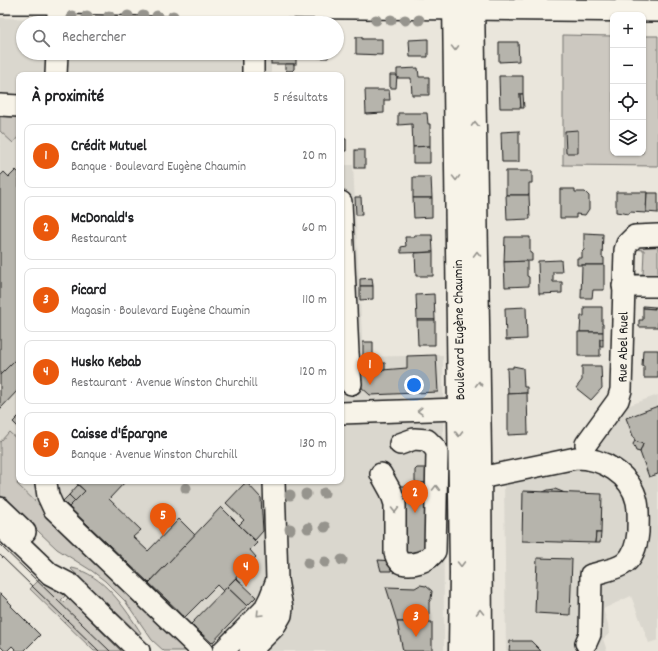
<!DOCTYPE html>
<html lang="fr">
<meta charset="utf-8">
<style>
:root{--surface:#fff;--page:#f6f6f6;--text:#202124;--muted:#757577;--line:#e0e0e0;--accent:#ea580c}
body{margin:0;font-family:Dekko,sans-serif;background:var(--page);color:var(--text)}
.controls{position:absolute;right:12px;top:12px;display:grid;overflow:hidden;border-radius:8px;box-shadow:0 1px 3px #0004}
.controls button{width:36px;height:36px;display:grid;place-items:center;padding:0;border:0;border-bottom:1px solid var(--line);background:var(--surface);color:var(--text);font:20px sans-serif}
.you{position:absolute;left:414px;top:385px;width:14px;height:14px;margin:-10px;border:3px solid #fff;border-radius:50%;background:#1a73e8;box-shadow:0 0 0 6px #1a73e833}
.badge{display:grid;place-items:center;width:26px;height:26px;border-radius:50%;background:var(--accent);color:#fff;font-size:13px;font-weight:700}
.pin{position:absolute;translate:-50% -33px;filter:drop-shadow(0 1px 2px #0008)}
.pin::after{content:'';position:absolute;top:21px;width:14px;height:12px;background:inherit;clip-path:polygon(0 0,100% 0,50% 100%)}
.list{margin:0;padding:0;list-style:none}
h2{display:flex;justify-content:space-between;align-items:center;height:52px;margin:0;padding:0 16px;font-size:17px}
h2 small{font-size:13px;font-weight:400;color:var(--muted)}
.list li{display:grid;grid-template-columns:26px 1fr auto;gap:12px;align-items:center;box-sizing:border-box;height:64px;margin:0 8px 8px;padding:0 8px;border:1px solid var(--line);border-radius:8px}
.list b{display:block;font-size:15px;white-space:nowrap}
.list p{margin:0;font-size:13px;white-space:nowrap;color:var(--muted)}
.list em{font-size:13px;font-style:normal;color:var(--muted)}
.icon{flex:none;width:22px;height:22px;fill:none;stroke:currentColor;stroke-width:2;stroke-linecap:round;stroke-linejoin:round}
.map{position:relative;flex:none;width:658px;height:651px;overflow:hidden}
.search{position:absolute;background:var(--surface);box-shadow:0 1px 3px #0004;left:16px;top:16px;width:328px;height:44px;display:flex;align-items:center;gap:10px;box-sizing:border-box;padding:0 14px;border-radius:22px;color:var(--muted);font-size:15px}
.panel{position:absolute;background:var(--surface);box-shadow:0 1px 3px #0004;left:16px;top:72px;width:328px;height:412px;border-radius:8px}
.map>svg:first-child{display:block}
.built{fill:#dad7ce}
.green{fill:#ccc8c0;stroke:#74726e}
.building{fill:#b6b4ac;stroke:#1c1c1c}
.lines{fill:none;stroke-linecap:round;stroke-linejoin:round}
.minor-casing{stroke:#1c1c1c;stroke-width:24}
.major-casing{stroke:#1c1c1c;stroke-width:25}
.minor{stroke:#f7f3e8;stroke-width:21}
.major{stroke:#f7f3e8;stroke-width:22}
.tram{stroke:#1c1c1c;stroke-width:1}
.tree{fill:#96948d}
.oneway{stroke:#94928c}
.labels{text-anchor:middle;stroke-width:3;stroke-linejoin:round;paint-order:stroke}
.street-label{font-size:14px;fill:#1c1c1c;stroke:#f7f3e8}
</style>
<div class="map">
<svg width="658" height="651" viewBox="0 0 658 651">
<rect width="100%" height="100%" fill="#eae6dc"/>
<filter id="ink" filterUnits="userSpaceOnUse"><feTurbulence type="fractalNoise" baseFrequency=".025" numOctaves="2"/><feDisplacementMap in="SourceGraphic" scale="8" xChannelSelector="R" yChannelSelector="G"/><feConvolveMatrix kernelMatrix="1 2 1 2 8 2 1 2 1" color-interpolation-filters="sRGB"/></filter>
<g filter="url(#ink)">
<!-- built -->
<g class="built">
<path d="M0,18L215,23H23V53H271V75H19V481H341V165H353L363,357L443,355L444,651H164L152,640L125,601L105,581L92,571L57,549L0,495Z"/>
<path d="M658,395V640L649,643L631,596L603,609L608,624L609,634L603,639L607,651H506L504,479L575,465L627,406Z"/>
</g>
<!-- green -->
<g class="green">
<path d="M563,35L613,36V153H643V36H658V166L563,165Z"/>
<path d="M19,111V136L13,143L0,131V113Z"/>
<path d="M658,241V282L638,281L631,274H643L644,250L632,249L633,246Z"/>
<path d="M9,432L19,441V481L17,484L189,648L186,651H164L152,640L125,601L105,581L92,571L57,549L0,495V442Z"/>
<path d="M72,568C103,574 125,608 141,633L139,634L71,569Z"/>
<path d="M44,575L65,596L61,600L64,602L68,598L121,651H94L30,589Z"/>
</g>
<!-- building -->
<g class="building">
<path d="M356,37H362V39H382V55L356,54Z"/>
<path d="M428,39V57H410L409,40Z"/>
<path d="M499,42H518L519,61L499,62Z"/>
<rect x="271" y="53" width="25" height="11"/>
<path d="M305,53H328V58L305,57Z"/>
<path d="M285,64H294V69L292,71H287L285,69Z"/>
<path d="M418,68L419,77H429V95H412L411,78H397V69Z"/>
<path d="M390,75H397L396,88H390Z"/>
<path d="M499,76H523V94H520L521,108H500Z"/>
<path d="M341,85H342L341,115Z"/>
<path d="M365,90H389L390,100H384V113L366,114Z"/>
<path d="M520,94H523L524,108H521Z"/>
<path d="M398,113H427L428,124H430V146L413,147L412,124L398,125Z"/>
<path d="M578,130V153H566L565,131Z"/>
<path d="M519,131V162H502L501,132Z"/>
<path d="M341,138L346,139V151H341Z"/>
<path d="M430,146V163H413V147Z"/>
<rect x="355" y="150" width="10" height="18"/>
<path d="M16,170L19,173V356L0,375V176L4,172L9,177Z"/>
<path d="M506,171H532V183H529V195H506Z"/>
<path d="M413,177H431L432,198H413Z"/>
<path d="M560,189H575V192H585L589,196V209L585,215L576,214V218H560Z"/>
<path d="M616,192H647L646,213L630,212L629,214L616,212Z"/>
<path d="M647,193H658V213L646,212Z"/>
<path d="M506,195H529L530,219L507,220Z"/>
<path d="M355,197H361L362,215H356Z"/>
<path d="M413,198H432V217L414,218Z"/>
<path d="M584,233L603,234L602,257L604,258V265H577V258H582V252L584,250Z"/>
<path d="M414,235H432L433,252L401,253V247L406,246L405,237H414Z"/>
<path d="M505,237H530V253H532V261L504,262Z"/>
<path d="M433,252V276H416L415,253Z"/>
<path d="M561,260L562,272H553V282H562V293L539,294L538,261Z"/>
<path d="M527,261V276L529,277V286L505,287L504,262Z"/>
<path d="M582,265H604V290H593L592,298H581Z"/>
<path d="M372,278L373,286H360V279Z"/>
<path d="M360,286H373V299L360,300Z"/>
<path d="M434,294L435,320H417L416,295Z"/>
<path d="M643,306L655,307V309L643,308Z"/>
<path d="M526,307L527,339L506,340L505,308Z"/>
<path d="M584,307H602V324H603V332H580L581,316H584Z"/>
<path d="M655,307H658V327H639V320H643V308L655,309Z"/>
<path d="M417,320H435V345H418Z"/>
<path d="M578,332H603V339H600V356H578Z"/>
<rect x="600" y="339" width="3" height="7"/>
<path d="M363,342H373V357L363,358Z"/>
<path d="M643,350H658V378H644V366H642Z"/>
<path d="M436,355L438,392L370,395L359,385V363H370V371L407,368V356Z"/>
<path d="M19,356V389L0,409V375Z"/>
<path d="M370,363H385V370L370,371Z"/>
<path d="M513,366L523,368L524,387H527V393L508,394L507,368H513Z"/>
<path d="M582,366H601L602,388L591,400L576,388L582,380Z"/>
<path d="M527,393L528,434L508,435V394Z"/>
<path d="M658,406V474L649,477L640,452L643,444L635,441L626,418Z"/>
<path d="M19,416V428L13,422Z"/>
<path d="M635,441L643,444L640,452L636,451L633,444Z"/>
<path d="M417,468H427L428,483H417L415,481V470Z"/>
<path d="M74,481H124L125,482L109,499L141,530L133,537L148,551L179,519L195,535L149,583L69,507L85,491Z"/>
<path d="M417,483H428V557H402L401,548V486H417Z"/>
<path d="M244,484H248L261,498L263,531L255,540L239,525L244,520L226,503Z"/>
<path d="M78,485L85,491L75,501L69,495Z"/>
<path d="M555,489L565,493L543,492L548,490Z"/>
<path d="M523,491L602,494L601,533H596L595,543L522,541Z"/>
<path d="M69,495L75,501L69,507L63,501Z"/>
<path d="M221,507L257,543L250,550L256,557L223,591L217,585L185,617L149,583Z"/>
<path d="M596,533H601L600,543H595Z"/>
<path d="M537,558L572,559L570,615L535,613Z"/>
<path d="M378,560L392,561L391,571H381Z"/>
<path d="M236,578L256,597L247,606L227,587Z"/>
<path d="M420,585L426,586L432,591L431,599L429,602V622H397L386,587L415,588Z"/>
<path d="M227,587L247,606L212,643L191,624Z"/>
<path d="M0,593L12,605L11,606L40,635L24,651H17L12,646L7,651H5L0,646Z"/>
<path d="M397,622H432V651H403Z"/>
<path d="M510,641H531L541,651H509Z"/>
</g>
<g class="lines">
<!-- minor casing -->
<g class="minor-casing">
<g id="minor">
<path d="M0,3H68L255,7L658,11"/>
<path d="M58,23V3"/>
<path d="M56,75L57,53"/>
<path d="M253,75V53"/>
<path d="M0,105L19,106"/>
<path d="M341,202L348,353L351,384"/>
<path d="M623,286H658"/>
<path d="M341,413L459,409"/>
<path d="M586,444L618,400L621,390L625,250L627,244L635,236L658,235"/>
<path d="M381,474L391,492L395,504V553L397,558L401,563C413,566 428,562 435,551L437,453L435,448L427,440L414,439L400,444"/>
<path d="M480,478L576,458C602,458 631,474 637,502C639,512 638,522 638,532C637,543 634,556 625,563C618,569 600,572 591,575L590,634L586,643"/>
<path d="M46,483L48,496L54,509L202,651"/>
<path d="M0,508L25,532"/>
<path d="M0,526L50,574L71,585L139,651"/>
<path d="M223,651L264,610L270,598L277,580"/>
<path d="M250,651L274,627L281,615L282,608L277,580L274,481"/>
</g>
</g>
<!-- major casing -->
<g class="major-casing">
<g id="major">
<path d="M454,0L461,574L460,651"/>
<path d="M473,0L480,454L481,651"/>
</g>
</g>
<!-- minor -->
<use href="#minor" class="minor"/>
<!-- major -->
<use href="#major" class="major"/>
<!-- tram -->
<g class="tram">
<path d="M0,545L110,651"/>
<path d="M0,555L99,651"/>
</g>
</g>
<!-- trees -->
<g class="tree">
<circle cx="72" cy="16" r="5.5"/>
<circle cx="87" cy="16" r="5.5"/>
<circle cx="109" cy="16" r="5.5"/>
<circle cx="128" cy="16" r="5.5"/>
<circle cx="143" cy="16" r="5.5"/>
<circle cx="157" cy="16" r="5.5"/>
<circle cx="173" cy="16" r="5.5"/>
<circle cx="376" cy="20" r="5.5"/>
<circle cx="391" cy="20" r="5.5"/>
<circle cx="405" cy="20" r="5.5"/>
<circle cx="419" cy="20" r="5.5"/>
<circle cx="186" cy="488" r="5.5"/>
<circle cx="324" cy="493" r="5.5"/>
<circle cx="306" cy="494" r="5.5"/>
<circle cx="290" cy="495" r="5.5"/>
<circle cx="325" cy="527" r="5.5"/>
<circle cx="308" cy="528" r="5.5"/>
<circle cx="290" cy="529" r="5.5"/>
<circle cx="342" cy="560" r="5.5"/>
<circle cx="325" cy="562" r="5.5"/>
<circle cx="308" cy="563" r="5.5"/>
</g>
<!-- one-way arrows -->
<defs><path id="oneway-chevron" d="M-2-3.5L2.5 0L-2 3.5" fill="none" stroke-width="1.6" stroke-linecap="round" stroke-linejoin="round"/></defs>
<g class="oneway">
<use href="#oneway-chevron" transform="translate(455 48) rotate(89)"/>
<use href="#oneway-chevron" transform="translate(475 124) rotate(-91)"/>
<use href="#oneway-chevron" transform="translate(456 178) rotate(89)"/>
<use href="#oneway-chevron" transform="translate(477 254) rotate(-91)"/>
<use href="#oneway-chevron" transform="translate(479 384) rotate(-91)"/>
<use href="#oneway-chevron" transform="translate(420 411) rotate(178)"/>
<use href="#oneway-chevron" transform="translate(459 434) rotate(89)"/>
<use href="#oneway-chevron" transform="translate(436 488) rotate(-89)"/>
<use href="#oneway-chevron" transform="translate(395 510) rotate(89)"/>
<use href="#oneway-chevron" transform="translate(461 564) rotate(89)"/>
<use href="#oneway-chevron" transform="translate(480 612) rotate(-91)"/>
<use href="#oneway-chevron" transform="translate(259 614) rotate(134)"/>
</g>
</g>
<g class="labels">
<!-- street labels -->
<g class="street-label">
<text transform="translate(458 330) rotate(-91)" y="5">Boulevard Eugène Chaumin</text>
<text transform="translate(622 347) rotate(-89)" y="5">Rue Abel Ruel</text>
</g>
</g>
</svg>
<div class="controls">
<button>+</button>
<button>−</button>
<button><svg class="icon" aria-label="locate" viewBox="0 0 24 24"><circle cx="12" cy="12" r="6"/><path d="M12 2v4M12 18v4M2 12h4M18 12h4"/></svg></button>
<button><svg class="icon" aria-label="layers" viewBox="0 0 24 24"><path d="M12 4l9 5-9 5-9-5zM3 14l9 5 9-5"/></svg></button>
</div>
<div class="you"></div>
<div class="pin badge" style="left:370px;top:385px">1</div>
<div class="pin badge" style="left:415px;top:513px">2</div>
<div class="pin badge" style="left:416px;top:637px">3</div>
<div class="pin badge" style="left:246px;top:587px">4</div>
<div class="pin badge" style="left:163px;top:536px">5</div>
<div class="search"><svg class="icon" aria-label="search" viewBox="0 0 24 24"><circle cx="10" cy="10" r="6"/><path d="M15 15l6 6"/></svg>Rechercher</div>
<section class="panel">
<h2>À proximité<small>5 résultats</small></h2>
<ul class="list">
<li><span class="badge">1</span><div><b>Crédit Mutuel</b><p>Banque · Boulevard Eugène Chaumin</p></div><em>20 m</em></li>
<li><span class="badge">2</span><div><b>McDonald's</b><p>Restaurant</p></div><em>60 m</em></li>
<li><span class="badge">3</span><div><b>Picard</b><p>Magasin · Boulevard Eugène Chaumin</p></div><em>110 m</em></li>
<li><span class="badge">4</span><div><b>Husko Kebab</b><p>Restaurant · Avenue Winston Churchill</p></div><em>120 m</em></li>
<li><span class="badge">5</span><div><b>Caisse d'Épargne</b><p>Banque · Avenue Winston Churchill</p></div><em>130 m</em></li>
</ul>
</section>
</div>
